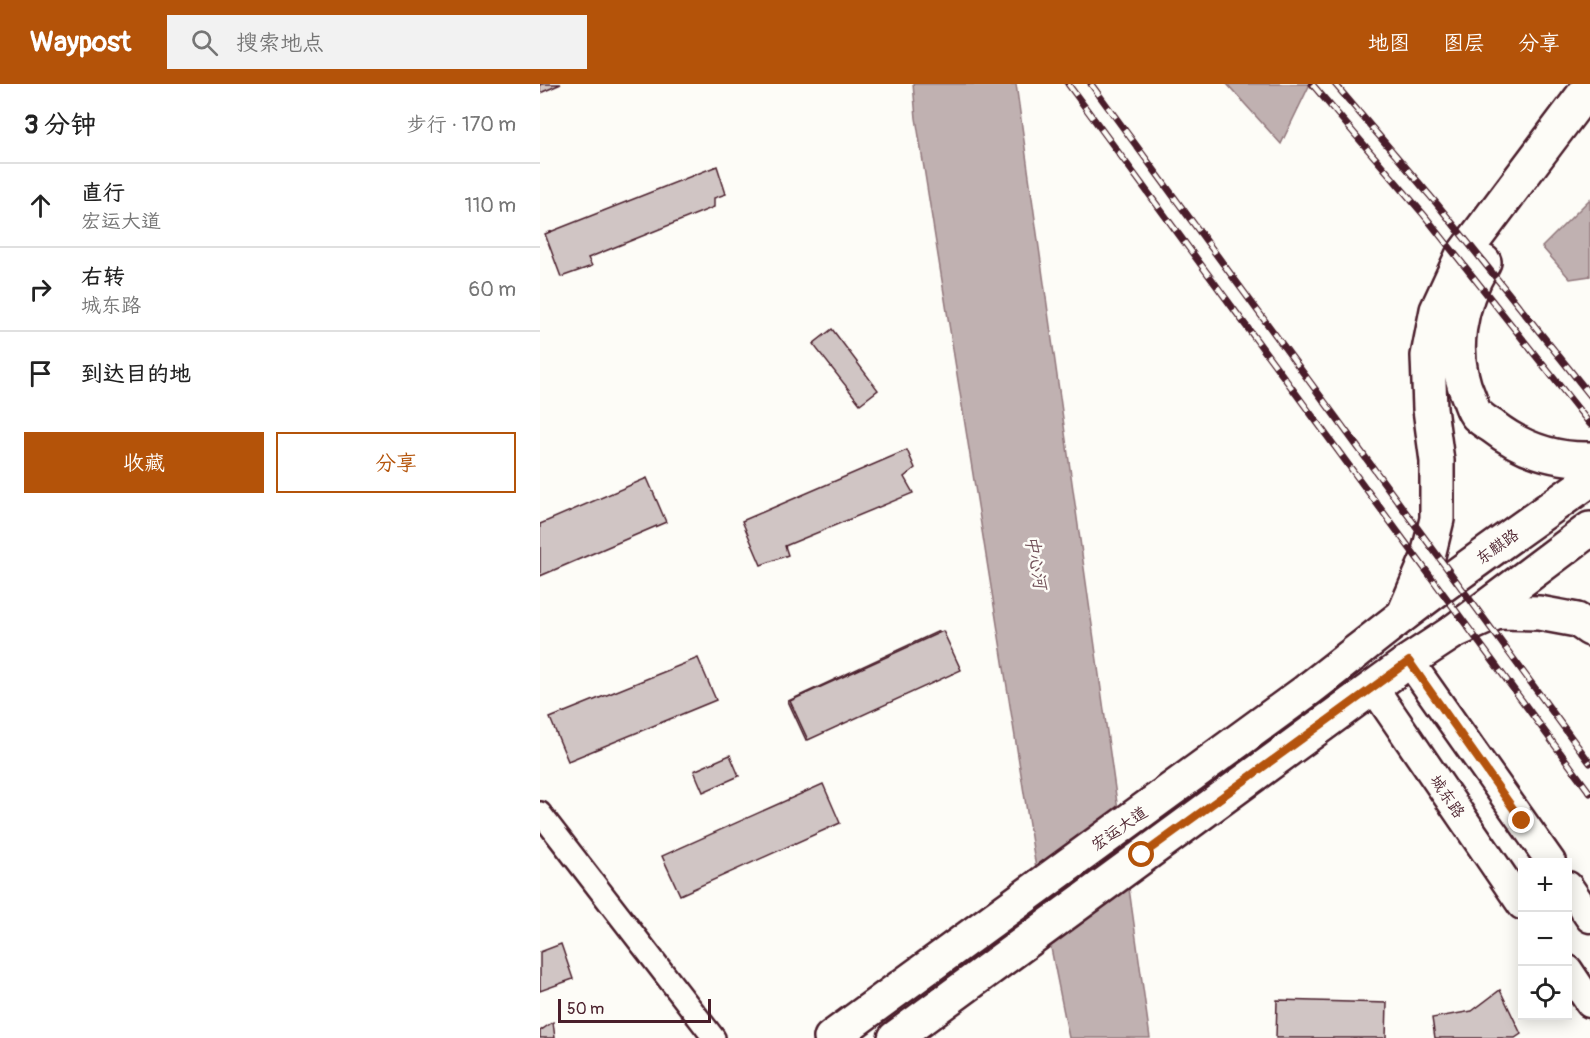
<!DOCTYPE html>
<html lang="zh">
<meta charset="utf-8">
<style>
:root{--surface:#fff;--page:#f2f2f2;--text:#222;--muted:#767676;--line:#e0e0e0;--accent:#b45309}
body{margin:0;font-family:Pangolin,"LXGW WenKai TC",sans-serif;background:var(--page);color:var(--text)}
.controls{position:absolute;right:18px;bottom:18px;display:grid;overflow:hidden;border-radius:0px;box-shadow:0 3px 15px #0003}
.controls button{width:54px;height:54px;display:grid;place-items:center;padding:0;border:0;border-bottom:2px solid var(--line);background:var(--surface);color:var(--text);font:30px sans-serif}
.scale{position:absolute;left:18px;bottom:15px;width:153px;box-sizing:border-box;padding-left:6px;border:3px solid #4a1f2b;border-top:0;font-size:16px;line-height:21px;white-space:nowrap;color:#4a1f2b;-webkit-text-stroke:4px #fdfcf7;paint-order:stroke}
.stop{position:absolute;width:18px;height:18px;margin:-14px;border:4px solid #b45309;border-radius:50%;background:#fff}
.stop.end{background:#b45309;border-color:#fff;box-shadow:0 2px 6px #0008}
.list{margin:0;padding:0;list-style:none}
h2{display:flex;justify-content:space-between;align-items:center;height:78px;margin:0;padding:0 24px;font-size:26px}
h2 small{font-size:20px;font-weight:400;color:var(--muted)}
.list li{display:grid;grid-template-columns:39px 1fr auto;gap:18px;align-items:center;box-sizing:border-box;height:84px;padding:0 24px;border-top:2px solid var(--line)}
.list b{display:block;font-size:22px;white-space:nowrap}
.list p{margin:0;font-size:20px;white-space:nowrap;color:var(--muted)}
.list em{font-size:20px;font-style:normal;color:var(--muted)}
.actions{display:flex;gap:12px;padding:18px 24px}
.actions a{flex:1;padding:14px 0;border:2px solid var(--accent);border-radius:0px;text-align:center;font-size:21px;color:var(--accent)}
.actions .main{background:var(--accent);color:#fff}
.icon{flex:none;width:33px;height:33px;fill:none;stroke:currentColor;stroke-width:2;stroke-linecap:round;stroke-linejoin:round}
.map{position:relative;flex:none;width:1050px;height:954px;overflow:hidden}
header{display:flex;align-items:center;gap:36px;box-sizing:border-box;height:84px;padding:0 30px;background:var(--accent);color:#fff}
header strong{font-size:28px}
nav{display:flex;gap:33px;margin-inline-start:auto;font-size:21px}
.search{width:420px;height:54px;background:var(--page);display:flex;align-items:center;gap:15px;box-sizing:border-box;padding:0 21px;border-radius:0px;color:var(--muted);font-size:22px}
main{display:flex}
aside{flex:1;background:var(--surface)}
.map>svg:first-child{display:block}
.water{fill:#c0b1b1;stroke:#91777b;stroke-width:1.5}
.building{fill:#d0c5c4;stroke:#4a1f2b;stroke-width:1.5}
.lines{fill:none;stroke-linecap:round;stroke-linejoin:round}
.minor-casing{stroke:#4a1f2b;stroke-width:26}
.secondary-casing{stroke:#4a1f2b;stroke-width:33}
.primary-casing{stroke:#4a1f2b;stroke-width:38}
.motorway-casing{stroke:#4a1f2b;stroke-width:38}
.minor{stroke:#fdfcf7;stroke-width:21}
.secondary{stroke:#fdfcf7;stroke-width:28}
.primary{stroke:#fdfcf7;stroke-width:33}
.motorway{stroke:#fdfcf7;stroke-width:33}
.rail-casing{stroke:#4a1f2b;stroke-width:7}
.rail{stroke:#fdfcf7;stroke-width:4.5;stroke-dasharray:14;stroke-linecap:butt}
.route{stroke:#b45309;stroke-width:8}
.labels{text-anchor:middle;stroke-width:5;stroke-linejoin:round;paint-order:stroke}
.street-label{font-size:16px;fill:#4a1f2b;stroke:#fdfcf7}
.water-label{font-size:18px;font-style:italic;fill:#73525a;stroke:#fdfcf7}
</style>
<header>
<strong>Waypost</strong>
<div class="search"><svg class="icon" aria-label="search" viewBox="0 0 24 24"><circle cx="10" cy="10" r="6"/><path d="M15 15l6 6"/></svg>搜索地点</div>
<nav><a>地图</a><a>图层</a><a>分享</a></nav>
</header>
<main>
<aside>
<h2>3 分钟<small>步行 · 170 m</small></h2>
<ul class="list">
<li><svg class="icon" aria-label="ahead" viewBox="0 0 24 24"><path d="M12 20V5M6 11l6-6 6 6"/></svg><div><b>直行</b><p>宏运大道</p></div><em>110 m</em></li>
<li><svg class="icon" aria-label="right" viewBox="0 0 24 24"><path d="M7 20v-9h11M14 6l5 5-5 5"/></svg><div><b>右转</b><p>城东路</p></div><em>60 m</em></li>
<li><svg class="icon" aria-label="arrive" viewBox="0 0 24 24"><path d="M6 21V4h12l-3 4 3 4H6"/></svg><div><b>到达目的地</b></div></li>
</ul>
<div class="actions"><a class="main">收藏</a><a>分享</a></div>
</aside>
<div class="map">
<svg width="1050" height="954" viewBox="0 0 1050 954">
<rect width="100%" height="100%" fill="#fdfcf7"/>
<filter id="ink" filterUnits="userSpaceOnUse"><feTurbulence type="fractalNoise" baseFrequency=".0167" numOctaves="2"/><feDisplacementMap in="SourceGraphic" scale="12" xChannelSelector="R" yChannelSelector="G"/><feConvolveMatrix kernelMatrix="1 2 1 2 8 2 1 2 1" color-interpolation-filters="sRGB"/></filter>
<g filter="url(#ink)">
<!-- water -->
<g class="water">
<path d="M373,0H476L610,954H529L500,809L376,34Z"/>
<path d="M687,0H770L741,60Z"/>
<path d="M1050,115V192L1030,195L1002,163Z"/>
</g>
<!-- building -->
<g class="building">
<path d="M0,0H21L0,9Z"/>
<path d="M177,82L186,110L174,114V123L48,174L52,182L21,193L5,150Z"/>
<path d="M292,245L338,306L320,320L273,260Z"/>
<path d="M367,366L375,384L364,393L373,409L245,462L248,471L221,481L202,437Z"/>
<path d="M107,394L126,438L0,492V440Z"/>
<path d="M399,547L418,586L266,656L248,617Z"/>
<path d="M403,547L421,586L268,656L250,617Z"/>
<path d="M158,574L176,616L28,677L10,634Z"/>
<path d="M190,671L199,692L163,708L154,687Z"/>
<path d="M283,700L300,739L140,811L122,772Z"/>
<path d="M21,860L33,895L0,907V868Z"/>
<path d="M960,906L981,950L975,954H895L892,934L932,927Z"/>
<path d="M737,916L847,919L846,954H736Z"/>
<path d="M13,938L15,954H0V947Z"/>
</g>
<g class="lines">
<!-- minor casing -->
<g class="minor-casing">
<path id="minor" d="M0,729L174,954"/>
</g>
<!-- secondary casing -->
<g class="secondary-casing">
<g id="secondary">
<path d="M869,577L1011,778"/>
<path d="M833,603L982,821"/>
<path d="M1028,802L1050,834"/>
<path d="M1028,886L1050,919"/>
</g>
</g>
<!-- primary casing -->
<g class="primary-casing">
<g id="primary">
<path d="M291,954C448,838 607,724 765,608C799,582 832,555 866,529C926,483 988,440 1050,396"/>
<path d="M355,954L869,577L913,548L1050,445"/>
</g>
</g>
<!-- motorway casing -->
<g class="motorway-casing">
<g id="motorway">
<path d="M944,178C919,220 909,269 929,314C931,319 933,327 937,331C941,335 947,339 952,342C980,364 1014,376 1050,375"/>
<path d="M864,530L887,476L897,435V377L890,325L888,272L897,226L922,172L1050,2"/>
<path d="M913,548L958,528L999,529L1037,536L1050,545"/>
</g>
</g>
<!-- minor -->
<use href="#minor" class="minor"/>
<!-- secondary -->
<use href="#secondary" class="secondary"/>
<!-- primary -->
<use href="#primary" class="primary"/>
<!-- motorway -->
<use href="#motorway" class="motorway"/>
<!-- rail casing -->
<g class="rail-casing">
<g id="rail">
<path d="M528,0L1050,709"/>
<path d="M551,0L1050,679"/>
<path d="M772,0L884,131L1050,340"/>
<path d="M795,0L897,120L1050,311"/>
</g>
</g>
<!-- rail -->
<use href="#rail" class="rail"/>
</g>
</g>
<g class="lines" filter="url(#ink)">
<!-- route -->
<path class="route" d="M602,771L869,577L982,737"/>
</g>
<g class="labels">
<!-- street labels -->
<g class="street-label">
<text transform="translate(957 462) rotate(-36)" y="6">东麒路</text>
<text transform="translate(908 712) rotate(56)" y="6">城东路</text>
<text transform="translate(579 744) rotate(-35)" y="6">宏运大道</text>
</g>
<!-- water labels -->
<g class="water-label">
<text transform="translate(496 478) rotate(80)" y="6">中心河</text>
</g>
</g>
</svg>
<div class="controls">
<button>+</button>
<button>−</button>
<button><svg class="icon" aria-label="locate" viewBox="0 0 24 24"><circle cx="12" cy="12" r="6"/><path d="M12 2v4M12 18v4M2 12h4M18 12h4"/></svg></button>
</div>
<div class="scale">50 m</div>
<div class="stop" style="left:602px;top:771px"></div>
<div class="stop end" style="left:982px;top:737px"></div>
</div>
</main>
